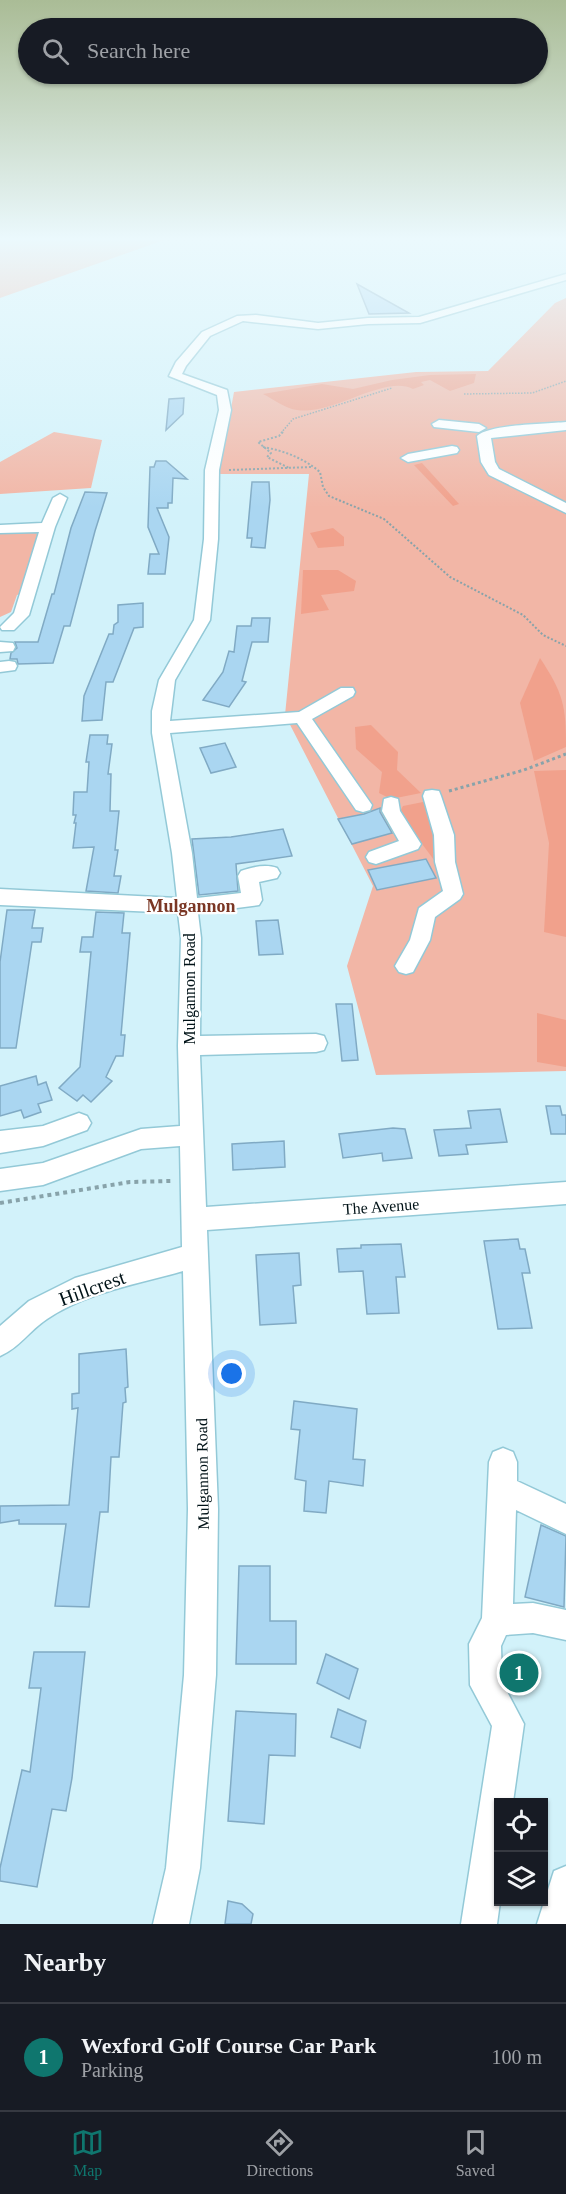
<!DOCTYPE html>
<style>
:root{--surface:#171b24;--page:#20242c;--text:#f1f3f6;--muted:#9ea1a6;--line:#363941;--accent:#0f766e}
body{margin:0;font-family:"Times New Roman",serif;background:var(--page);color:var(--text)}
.controls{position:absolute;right:18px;bottom:18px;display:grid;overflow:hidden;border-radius:0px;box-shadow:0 2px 4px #0004}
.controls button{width:54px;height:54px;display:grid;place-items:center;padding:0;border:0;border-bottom:2px solid var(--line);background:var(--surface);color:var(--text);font:30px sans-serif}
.you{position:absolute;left:232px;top:1374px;width:21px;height:21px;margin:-15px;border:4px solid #fff;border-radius:50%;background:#1a73e8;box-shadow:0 0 0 9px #1a73e833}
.badge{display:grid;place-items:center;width:39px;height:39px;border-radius:50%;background:var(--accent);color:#fff;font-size:20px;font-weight:700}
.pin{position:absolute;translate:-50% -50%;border:3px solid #fff;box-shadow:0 2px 6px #0006}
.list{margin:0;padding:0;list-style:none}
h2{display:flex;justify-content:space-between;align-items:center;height:78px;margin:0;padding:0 24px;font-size:26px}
h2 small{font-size:20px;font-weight:400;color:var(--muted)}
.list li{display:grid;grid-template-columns:39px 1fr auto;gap:18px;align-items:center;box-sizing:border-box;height:108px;padding:0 24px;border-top:2px solid var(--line)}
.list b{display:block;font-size:22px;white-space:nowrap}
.list p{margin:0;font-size:20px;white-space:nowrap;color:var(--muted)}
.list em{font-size:20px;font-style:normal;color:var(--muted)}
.icon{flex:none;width:33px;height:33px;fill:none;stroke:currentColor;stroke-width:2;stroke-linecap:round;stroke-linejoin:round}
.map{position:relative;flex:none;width:566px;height:1924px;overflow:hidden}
.search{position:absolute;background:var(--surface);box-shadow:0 2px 4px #0004;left:18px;right:18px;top:18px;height:66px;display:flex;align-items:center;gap:15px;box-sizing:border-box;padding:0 21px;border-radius:33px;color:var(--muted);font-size:22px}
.sheet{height:186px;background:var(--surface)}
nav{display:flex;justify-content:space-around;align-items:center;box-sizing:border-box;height:84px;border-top:2px solid var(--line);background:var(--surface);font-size:16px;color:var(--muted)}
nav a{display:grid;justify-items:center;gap:3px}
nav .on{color:var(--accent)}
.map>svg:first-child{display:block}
.green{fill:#f2b6a6}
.forest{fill:#f1a18c}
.building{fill:#aad6f1;stroke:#80aac4;stroke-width:1.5}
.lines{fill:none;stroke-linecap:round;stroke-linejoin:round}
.minor-casing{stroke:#93c9d7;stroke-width:3}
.path-far3{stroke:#88a3aa;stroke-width:1.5;stroke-dasharray:1.5 1.5;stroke-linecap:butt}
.path-far2{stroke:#88a3aa;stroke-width:2;stroke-dasharray:2 2;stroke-linecap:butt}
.path-far1{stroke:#88a3aa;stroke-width:3;stroke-dasharray:3 3;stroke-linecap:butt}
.path{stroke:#88a3aa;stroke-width:4;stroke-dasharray:4 4;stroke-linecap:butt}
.minor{fill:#fff;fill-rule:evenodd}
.labels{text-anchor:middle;stroke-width:4.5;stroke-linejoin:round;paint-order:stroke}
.street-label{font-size:16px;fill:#001217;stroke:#fff}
.neighbourhood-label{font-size:18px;font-weight:bold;fill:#7a3624;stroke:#fff}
.near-street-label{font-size:20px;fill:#001217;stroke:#fff}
</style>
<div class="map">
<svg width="566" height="1924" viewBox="0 0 566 1924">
<rect width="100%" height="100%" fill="#d2f2fa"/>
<!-- green -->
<g class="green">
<path d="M0,239H167L0,298Z"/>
<path d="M566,298V1071L376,1075L347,966L373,886L285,715L309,474H219L234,392L416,372L488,371L555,303Z"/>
<path d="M54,432L102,440L91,488L0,494V462Z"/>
<path d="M28,531L39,534L21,594L17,595L11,612L0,617V533Z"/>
</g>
<!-- forest -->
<g class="forest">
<path d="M476,374L474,383L450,391L430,380L421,382L424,385L413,389C385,374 332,416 297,410C286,409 273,399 263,394L322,384L353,389L392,380L430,375Z"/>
<path d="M422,463L459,504L453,506L414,465Z"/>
<path d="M333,528L344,537V546L318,548L310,533Z"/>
<path d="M303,570H338L356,581L354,591L321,595L329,610L301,614Z"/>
<path d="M540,658C563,693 566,705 566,747L534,761L520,703Z"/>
<path d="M371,725L398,752L397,770L421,793L391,799L379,793L382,772L356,749L355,727Z"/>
<path d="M566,770V937L544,932L549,843L534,771Z"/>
<path d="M423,802H426L440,835L437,864L399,813L403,806Z"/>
<path d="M537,1013L566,1020V1067L537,1062Z"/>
</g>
<!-- building -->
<g class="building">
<path d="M357,284L409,313L369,314Z"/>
<path d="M184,398L183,414L166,430L169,399Z"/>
<path d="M156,461H166L187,479L173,478L172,503H168V508H157L169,537L165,574H148L150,554H159L148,527L150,467H154Z"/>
<path d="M252,482H269L270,500L265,548L251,547L252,538H247Z"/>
<path d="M85,492L107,493L95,531L70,626H64L53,663L18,664L17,659H10L11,653L17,648L15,642H38L52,594H54L71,528Z"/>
<path d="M143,603V627L134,628L113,682H106L102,720L82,721L84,696L109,634H113L114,625L118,622V605Z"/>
<path d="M252,618H270L268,642H252L242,681L246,682L229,707L203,700L223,672L229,651L234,652L237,626H251Z"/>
<path d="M90,735H108L107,744H112L108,774H111L110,811H119L115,850H118L114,876H121L118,893L86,891L94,847L73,848L76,823H74L76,815H73L74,792H87L89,762H86Z"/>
<path d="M225,743L236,767L211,773L200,748Z"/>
<path d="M380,808V812L392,833L352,844L338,819L364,814Z"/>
<path d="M283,829L292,856L236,864L238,891L199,895L192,839L231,837Z"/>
<path d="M426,859L436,878L377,890L368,870Z"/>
<path d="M7,910H35L32,928H43L41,942H32L16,1048H0V962Z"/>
<path d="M96,912L124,913L122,933H130L121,1035H125L123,1056H116L106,1077L112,1081L91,1102L83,1095L77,1101L59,1088L80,1067L91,952H80L82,937H93Z"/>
<path d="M278,920L283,954L259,955L256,921Z"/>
<path d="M336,1004H352L358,1060L342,1061Z"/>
<path d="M36,1076L38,1085L46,1082L52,1100L38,1104L41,1112L24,1118L21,1110L0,1116V1086Z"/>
<path d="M546,1106H560L562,1115H566V1134H551Z"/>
<path d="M500,1109L507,1142L466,1145L468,1154L439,1156L434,1130L471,1128L468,1111Z"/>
<path d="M393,1128L405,1129L412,1158L383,1161L382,1153L343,1158L339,1134Z"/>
<path d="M284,1141L285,1167L233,1170L232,1144Z"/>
<path d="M518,1239L520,1249H525L530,1273H522L532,1328L498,1329L484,1241Z"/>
<path d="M401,1244L405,1277H396L399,1313L367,1314L363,1271L339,1272L337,1249L361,1248V1245Z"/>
<path d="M299,1253L301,1285L293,1286L296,1323L260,1325L256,1255Z"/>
<path d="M126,1349L128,1387L125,1388L126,1402L123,1403L119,1457H111L108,1512H100L89,1607L55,1606L66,1524H19V1520L0,1523V1506L69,1505L78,1408L72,1409V1394L79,1393V1354Z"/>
<path d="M294,1401L357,1409L353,1459L365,1460L363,1486L329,1481L326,1513L304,1511L306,1481L295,1479L300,1430L291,1429Z"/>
<path d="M541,1525L566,1536L564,1607L525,1597Z"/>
<path d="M239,1566H270V1621H296V1664H236Z"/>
<path d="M34,1652H85L72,1778L66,1811L52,1809L37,1887L0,1881V1868L22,1770L30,1772L41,1688H29Z"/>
<path d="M326,1654L358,1669L349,1699L317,1683Z"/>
<path d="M338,1709L366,1721L360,1748L331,1737Z"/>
<path d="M236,1711L296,1714L295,1756L269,1755L264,1824L228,1821Z"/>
<path d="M228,1901L242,1904L253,1914L251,1924H225Z"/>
</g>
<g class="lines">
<!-- minor casing -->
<g class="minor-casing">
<g id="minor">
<path d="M566,274V280L420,323L368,324L318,329L243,321L210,336L186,366L182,374L227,390L231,410L219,470L218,539L210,620L175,680L170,721L299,712L341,688H353L355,692L353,696L312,719L372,805L370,810L363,812L356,810L297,723L170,733L192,853L197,898L241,893L238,876L241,871C252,867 266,864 277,868L280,873L277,878L259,882L262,900L259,905L198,913L201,938L200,1036L316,1034L324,1036L327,1043L324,1050L316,1052L200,1055L206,1207L566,1182V1204L207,1230L218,1509L216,1675L200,1868L189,1924H153L166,1868L184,1675L188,1509L183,1271C138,1284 87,1292 47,1319C30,1330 19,1348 0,1356V1326L29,1301L75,1278L182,1247L180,1146L141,1149L43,1185L0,1191V1169L43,1163L141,1129L180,1126L178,1046L181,938L178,913L0,905V889L177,898L172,853L152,733V711L159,680L194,620L204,539L205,470L219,410L217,395L169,376L176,362L202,332L237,316L256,315L318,323L368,318L419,317Z"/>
<path d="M439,420L479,424L486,428L479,432L434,427L432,424Z"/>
<path d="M566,422V430L491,438L495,462L499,469L566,503V513L489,475L481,462L477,436C490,424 547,424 566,422Z"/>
<path d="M452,446L457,447L459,450L457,453L408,462L401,458L408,454Z"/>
<path d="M60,494L67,498L55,527L29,615L14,630H2L0,627L14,613L39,532L0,533V525L42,523L53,498Z"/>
<path d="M0,642L13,643L15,647L13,651L0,652Z"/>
<path d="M9,661L15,662L17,666L15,670L0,672V662Z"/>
<path d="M432,790L439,791L441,796L454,835L455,862L463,894L460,899L435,917L430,940L413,972L406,974L399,972L395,966L410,940L419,908L443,891L435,862L434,835L423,796L425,791Z"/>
<path d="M391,797L398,799L400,811L421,844L418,849L376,864L369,862L366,857L369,852L399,841L382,811L384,799Z"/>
<path d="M79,1113L87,1116L91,1123L87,1130L43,1146L0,1153V1131L43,1126Z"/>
<path d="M503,1448L513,1452L517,1462V1481L566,1504V1534L516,1510L513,1604L533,1603L566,1610V1640L533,1633L506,1635L501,1646L502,1682L524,1724L513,1802H498L500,1902L497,1924H461L492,1726L470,1685L469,1644L482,1618L489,1462L493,1452Z"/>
<path d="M566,1866V1924H537L554,1871Z"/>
</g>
</g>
<!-- path-far3 -->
<g class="path-far3">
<path d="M464,394L532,393L566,381"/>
<path d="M281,433L293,419L392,388"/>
</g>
<!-- path-far2 -->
<g class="path-far2">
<path d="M283,432L279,436L258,442L271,453L267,457L289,468"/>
<path d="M263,447C285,451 303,458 320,472L323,487L329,496L384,519L450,577L523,615L543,635L566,646"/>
<path d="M229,470L312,467"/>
</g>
<!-- path-far1 -->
<path class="path-far1" d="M449,791L524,770L566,754"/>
<!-- path -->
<path class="path" d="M0,1203L130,1182L171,1181"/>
<!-- minor -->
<use href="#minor" class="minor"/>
</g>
<!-- sky -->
<linearGradient id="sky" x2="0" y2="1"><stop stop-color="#aabc96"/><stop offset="0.47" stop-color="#ebf9fd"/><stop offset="1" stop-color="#ebf9fd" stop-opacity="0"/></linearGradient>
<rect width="566" height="508" fill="url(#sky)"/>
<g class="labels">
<!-- street labels -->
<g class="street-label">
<text transform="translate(189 989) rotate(-90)" y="6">Mulgannon Road</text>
<text transform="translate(381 1206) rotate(-4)" y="6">The Avenue</text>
<text transform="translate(202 1474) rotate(-91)" y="6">Mulgannon Road</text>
</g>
<!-- neighbourhood labels -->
<g class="neighbourhood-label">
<text x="191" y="912">Mulgannon</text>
</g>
<!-- near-street labels -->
<g class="near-street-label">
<text transform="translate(92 1288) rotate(-20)" y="7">Hillcrest</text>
</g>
</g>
</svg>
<div class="controls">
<button><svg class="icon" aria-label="locate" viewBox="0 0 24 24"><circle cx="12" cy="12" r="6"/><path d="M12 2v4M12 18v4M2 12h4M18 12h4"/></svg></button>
<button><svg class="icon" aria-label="layers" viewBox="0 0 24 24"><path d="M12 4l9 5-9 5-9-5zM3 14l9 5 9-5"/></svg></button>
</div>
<div class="you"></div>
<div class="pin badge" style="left:519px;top:1673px">1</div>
<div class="search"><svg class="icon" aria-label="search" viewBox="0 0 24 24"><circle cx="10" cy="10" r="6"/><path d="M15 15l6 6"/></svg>Search here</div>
</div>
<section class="sheet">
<h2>Nearby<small></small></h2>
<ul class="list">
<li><span class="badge">1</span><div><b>Wexford Golf Course Car Park</b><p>Parking</p></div><em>100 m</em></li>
</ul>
</section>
<nav>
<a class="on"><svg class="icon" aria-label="map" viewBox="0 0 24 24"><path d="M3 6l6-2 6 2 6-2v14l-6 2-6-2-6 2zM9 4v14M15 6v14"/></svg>Map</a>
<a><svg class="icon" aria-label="directions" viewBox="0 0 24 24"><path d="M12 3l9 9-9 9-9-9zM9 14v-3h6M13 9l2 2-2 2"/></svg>Directions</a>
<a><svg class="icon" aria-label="saved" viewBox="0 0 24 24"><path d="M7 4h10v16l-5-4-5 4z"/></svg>Saved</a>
</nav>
